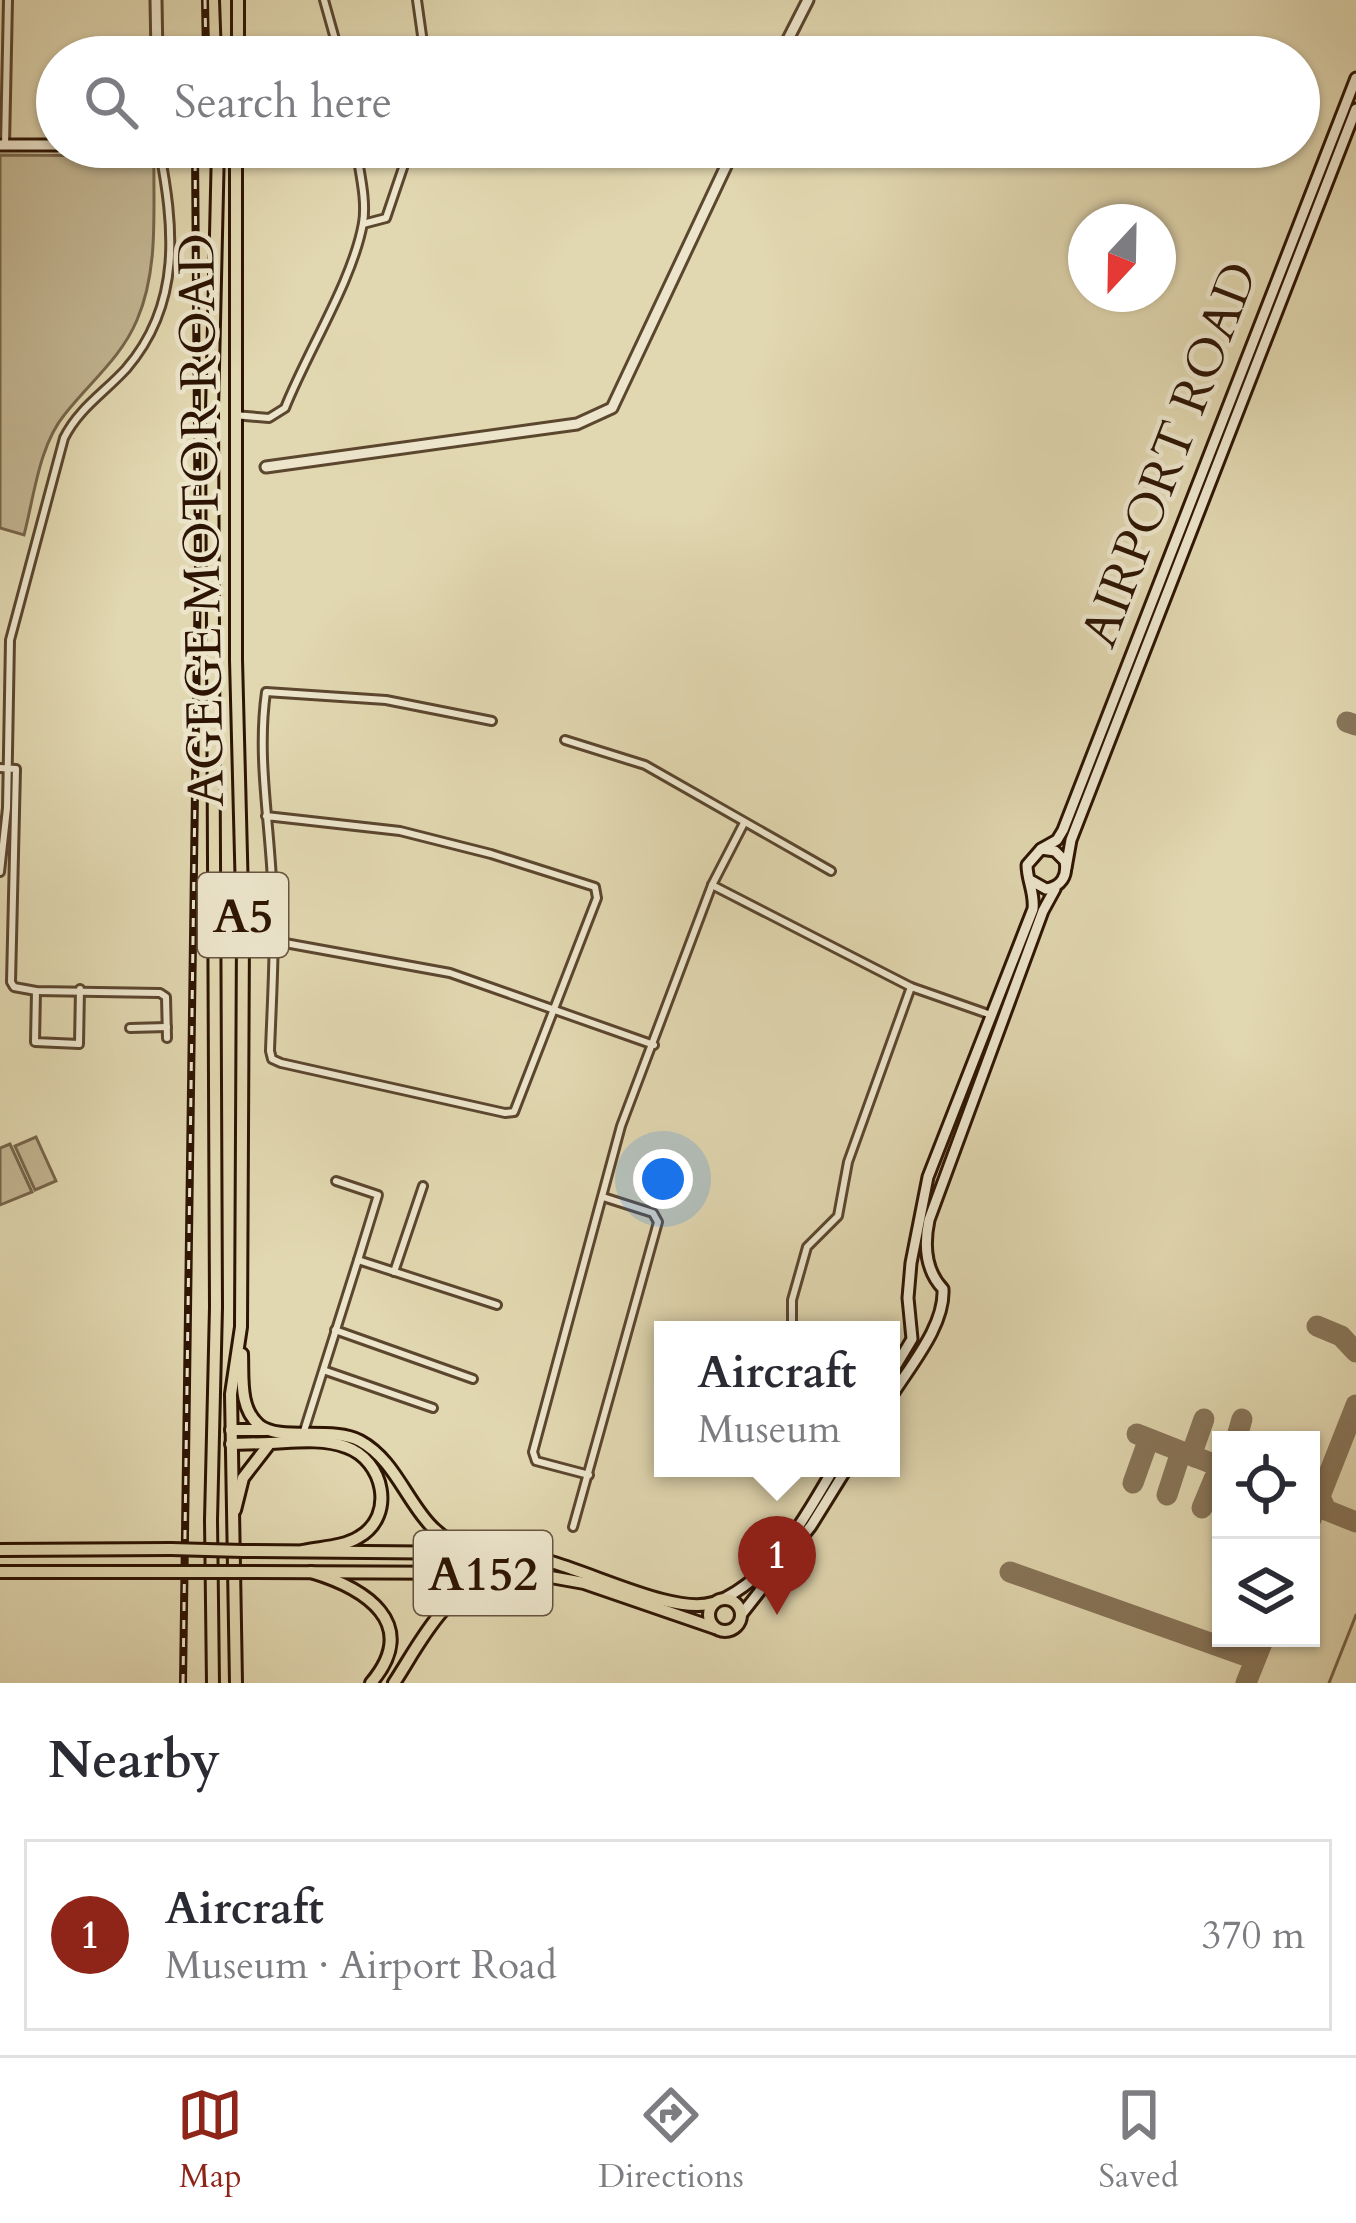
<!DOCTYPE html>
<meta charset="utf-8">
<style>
:root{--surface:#fff;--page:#f2f2f3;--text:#2b2b33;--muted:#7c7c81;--line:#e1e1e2;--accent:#8f2418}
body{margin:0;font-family:Cardo,serif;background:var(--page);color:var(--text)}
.controls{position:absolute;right:36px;bottom:36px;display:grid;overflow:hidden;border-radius:0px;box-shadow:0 3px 9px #0004}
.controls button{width:108px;height:108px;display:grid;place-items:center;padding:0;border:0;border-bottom:3px solid var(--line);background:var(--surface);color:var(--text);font:60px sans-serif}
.compass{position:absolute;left:1068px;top:204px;width:108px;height:108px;border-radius:50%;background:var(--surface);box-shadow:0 3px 9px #0004;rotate:202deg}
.you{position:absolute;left:663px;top:1179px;width:42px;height:42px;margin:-30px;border:9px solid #fff;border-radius:50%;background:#1a73e8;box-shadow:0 0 0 18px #1a73e833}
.badge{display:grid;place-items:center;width:78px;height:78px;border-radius:50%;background:var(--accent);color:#fff;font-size:39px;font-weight:700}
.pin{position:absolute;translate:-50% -99px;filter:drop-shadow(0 3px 6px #0008)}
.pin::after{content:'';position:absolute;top:63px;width:42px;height:36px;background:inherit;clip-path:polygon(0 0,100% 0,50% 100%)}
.popup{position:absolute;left:654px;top:1321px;width:246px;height:156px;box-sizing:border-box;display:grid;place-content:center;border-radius:0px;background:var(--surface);filter:drop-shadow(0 3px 9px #0005);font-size:39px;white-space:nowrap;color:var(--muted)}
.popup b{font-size:45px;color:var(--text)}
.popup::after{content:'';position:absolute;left:50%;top:100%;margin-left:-24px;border:24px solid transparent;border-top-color:var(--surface)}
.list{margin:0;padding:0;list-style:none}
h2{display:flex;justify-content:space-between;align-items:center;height:156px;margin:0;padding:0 48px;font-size:51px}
h2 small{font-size:39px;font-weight:400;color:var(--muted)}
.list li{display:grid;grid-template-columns:78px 1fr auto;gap:36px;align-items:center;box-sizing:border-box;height:192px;margin:0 24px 24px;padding:0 24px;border:3px solid var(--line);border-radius:0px}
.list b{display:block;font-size:45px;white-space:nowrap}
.list p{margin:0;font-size:39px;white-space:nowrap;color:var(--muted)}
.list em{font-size:39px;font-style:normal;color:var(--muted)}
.icon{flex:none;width:66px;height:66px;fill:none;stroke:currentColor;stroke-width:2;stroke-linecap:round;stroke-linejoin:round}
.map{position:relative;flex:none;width:1356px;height:1683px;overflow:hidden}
.search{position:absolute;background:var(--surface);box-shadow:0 3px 9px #0004;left:36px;right:36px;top:36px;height:132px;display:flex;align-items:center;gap:30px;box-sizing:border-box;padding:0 42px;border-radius:66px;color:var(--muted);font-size:45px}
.sheet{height:372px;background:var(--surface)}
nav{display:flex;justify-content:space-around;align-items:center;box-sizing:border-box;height:168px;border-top:3px solid var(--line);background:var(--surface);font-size:33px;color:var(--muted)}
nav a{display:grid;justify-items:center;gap:6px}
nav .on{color:var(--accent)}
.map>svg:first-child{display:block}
.green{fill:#c3b693;stroke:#78664b;stroke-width:3}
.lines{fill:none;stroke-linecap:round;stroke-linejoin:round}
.stream{stroke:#756247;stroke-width:3}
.taxiway{stroke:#88765a;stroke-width:21}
.minor-casing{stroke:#5b462e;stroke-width:12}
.tertiary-casing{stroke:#5b462e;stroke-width:15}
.secondary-casing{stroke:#2e1503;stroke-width:15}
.primary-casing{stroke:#2e1503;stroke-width:16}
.trunk-casing{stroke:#2e1503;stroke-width:16}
.minor{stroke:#ece5cc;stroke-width:6}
.tertiary{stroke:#ece5cc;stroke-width:9}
.secondary{stroke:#ece5cc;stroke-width:9}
.primary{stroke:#e1d7b0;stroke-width:10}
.trunk{stroke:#e1d7b0;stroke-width:10}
.rail-casing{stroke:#2e1503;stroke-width:8}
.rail{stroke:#ece5cc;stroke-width:3;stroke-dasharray:9;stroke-linecap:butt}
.primary-bridge-casing{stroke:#2e1503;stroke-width:16;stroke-linecap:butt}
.primary-bridge{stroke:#e1d7b0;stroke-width:10}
.labels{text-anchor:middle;stroke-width:9;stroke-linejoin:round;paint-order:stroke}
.shield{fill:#ece5cc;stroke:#67533f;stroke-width:3}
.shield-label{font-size:48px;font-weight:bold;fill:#2e1503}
.street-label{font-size:51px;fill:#2e1503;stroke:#ece5cc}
</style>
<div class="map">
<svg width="1356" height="1683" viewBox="0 0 1356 1683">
<rect width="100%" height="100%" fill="#e1d7b0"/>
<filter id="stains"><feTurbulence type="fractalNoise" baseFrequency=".00167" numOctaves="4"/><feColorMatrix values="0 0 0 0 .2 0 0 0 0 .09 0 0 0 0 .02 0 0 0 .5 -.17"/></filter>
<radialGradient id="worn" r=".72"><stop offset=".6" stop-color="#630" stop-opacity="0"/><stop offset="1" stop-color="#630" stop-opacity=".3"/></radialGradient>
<!-- green -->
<g class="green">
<path d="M0,155L154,156C153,210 159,269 137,320C121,358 90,382 65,414C39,445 34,497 24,535L0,528Z"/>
<path d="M36,1137L56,1181L35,1190L15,1146Z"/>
<path d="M10,1144L32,1192L0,1205V1148Z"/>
</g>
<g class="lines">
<!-- stream -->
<path class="stream" d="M1329,1683L1356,1615"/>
<!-- taxiway -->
<g class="taxiway">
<path d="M1347,722L1356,725"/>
<path d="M1317,1326L1341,1336L1356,1352"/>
<path d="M1137,1434L1221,1467"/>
<path d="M1236,1440L1242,1419"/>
<path d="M1195,1457L1193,1450L1204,1419"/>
<path d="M1133,1483L1147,1444L1154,1441"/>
<path d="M1167,1495L1179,1458L1187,1454"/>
<path d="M1320,1497L1326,1510L1356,1522"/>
<path d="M1202,1508L1214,1479L1221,1472"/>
<path d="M1311,1519L1356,1405"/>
<path d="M1010,1572L1255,1659"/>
<path d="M1246,1683L1264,1638"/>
</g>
<!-- minor casing -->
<g class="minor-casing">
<g id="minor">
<path d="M324,0L340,57"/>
<path d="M417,0L425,57"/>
<path d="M5,145L8,0"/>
<path d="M363,224L386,218L410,147"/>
<path d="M234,415L269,418L285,408C307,352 353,280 363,223C367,199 359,171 356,147"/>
<path d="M565,740L645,765L831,871"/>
<path d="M0,768L16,769L11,982L14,987L36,991L160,993L166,997L167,1038"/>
<path d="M266,816L400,831L491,854L595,887L597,898L514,1112L505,1113L281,1063L272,1059L270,1051C272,994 276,937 272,881C269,817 257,756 266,692L386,700L492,721"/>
<path d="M0,872L7,808L10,640L64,438C79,408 104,393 126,369C183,303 174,226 159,147"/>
<path d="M712,885L911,987L991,1015"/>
<path d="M274,941L450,973L654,1045"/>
<path d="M36,991L35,1042L79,1044L80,989"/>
<path d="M130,1028L167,1027"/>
<path d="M336,1181L378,1195L358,1260"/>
<path d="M394,1272L423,1186"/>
<path d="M335,1330L473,1379"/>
<path d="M792,1330V1300L807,1247L838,1216L848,1162L911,987"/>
<path d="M326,1371L433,1408"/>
<path d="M304,1431L358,1260L497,1305"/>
<path d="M589,1475L536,1461L533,1452L621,1126L712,885L744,823"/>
<path d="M573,1527L658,1222L653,1213L603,1197"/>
</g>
</g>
<!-- tertiary casing -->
<g class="tertiary-casing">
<g id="tertiary">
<path d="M156,0L157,57"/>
<path d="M779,57L808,0"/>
<path d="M266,467L577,424L612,408L735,147"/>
</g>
</g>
<!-- secondary casing -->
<g class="secondary-casing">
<g id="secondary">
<path d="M0,145H57"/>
<path d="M1041,849L1057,840L1063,830L1356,78"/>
<path d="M1066,868L1071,840L1356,109"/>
<path d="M891,1374L912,1339L908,1298L911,1263L928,1177L1033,909C1035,893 1027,881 1027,865L1041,849L1055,851L1065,861C1068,876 1061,887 1046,889L1030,880"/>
<path d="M891,1397C910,1366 945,1326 943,1289C925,1270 924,1244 929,1220L1043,911L1055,889"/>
<path d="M725,1598C777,1571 805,1517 834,1468"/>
<path d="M741,1615L811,1526L847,1468"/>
</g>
</g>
<!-- primary casing -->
<g class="primary-casing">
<g id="primary">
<path d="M0,1550L171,1549"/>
<path d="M243,1551L478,1553"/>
<path d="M515,1554C570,1559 668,1617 713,1603"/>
<path d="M0,1572H172"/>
<path d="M243,1572L503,1573"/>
<path d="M534,1574L584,1583L715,1628"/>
<circle cx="725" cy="1615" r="16"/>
</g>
</g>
<!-- trunk casing -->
<g class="trunk-casing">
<g id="trunk">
<path d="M213,0L215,57"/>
<path d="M238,57V0"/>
<path d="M236,147V660L243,934L241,1327L231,1394L236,1683"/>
<path d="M242,1354C243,1378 239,1408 259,1425C279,1442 333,1426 360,1441C406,1466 411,1530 464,1547C481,1552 502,1552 520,1554"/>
<path d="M231,1430H266"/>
<path d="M231,1444L270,1443"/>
<path d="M235,1510L243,1478L270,1443C294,1442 322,1438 346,1447C384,1460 396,1516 359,1537C343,1547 321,1547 303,1551"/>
<path d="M311,1572C364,1588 422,1623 371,1683"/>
<path d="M213,1683L211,1520L216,1307L212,411L218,147"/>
<path d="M394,1683C419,1645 444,1590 493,1578C508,1574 526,1575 542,1575"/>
</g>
</g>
<!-- minor -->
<use href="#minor" class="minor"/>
<!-- tertiary -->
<use href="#tertiary" class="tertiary"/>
<!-- secondary -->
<use href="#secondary" class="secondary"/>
<!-- primary -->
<use href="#primary" class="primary"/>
<!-- trunk -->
<use href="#trunk" class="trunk"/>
<!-- rail casing -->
<g class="rail-casing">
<g id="rail">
<path d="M205,0L206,57"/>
<path d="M183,1683L198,568L195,147"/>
</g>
</g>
<!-- rail -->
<use href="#rail" class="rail"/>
<!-- primary-bridge casing -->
<g class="primary-bridge-casing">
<g id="primary-bridge">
<path d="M171,1549L243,1551"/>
<path d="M172,1572H243"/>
</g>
</g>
<!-- primary-bridge -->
<use href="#primary-bridge" class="primary-bridge"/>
</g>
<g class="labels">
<!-- shield labels -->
<g class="shield">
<rect x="198" y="873" width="90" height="84" rx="9"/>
<rect x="414" y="1531" width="138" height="84" rx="9"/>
</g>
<g class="shield-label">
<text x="243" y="932">A5</text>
<text x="483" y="1590">A152</text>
</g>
<!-- street labels -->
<g class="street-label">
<text transform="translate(1168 454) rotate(-69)" y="18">AIRPORT ROAD</text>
<text transform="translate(200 520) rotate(-91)" y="18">AGEGE MOTOR ROAD</text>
</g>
</g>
<rect width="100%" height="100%" filter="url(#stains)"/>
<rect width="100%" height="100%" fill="url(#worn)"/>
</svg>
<div class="controls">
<button><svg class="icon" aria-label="locate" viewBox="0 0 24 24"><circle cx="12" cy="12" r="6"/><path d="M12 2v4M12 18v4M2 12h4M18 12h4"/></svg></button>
<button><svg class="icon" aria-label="layers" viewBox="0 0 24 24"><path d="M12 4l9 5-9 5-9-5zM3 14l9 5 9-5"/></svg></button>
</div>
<svg class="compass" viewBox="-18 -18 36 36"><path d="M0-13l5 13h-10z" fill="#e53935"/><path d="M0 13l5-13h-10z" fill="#7c7c81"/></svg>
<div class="you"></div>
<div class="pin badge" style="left:777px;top:1615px">1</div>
<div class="popup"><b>Aircraft</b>Museum</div>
<div class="search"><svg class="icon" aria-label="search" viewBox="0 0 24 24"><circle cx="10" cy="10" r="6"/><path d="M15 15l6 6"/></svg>Search here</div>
</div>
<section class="sheet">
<h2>Nearby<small></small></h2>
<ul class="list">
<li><span class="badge">1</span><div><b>Aircraft</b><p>Museum · Airport Road</p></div><em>370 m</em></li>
</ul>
</section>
<nav>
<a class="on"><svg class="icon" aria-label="map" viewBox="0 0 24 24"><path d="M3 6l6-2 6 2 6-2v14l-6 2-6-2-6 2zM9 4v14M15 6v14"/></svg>Map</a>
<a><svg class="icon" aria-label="directions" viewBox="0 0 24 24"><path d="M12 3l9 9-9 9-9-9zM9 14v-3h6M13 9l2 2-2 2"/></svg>Directions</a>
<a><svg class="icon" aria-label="saved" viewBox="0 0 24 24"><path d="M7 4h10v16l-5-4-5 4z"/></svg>Saved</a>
</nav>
